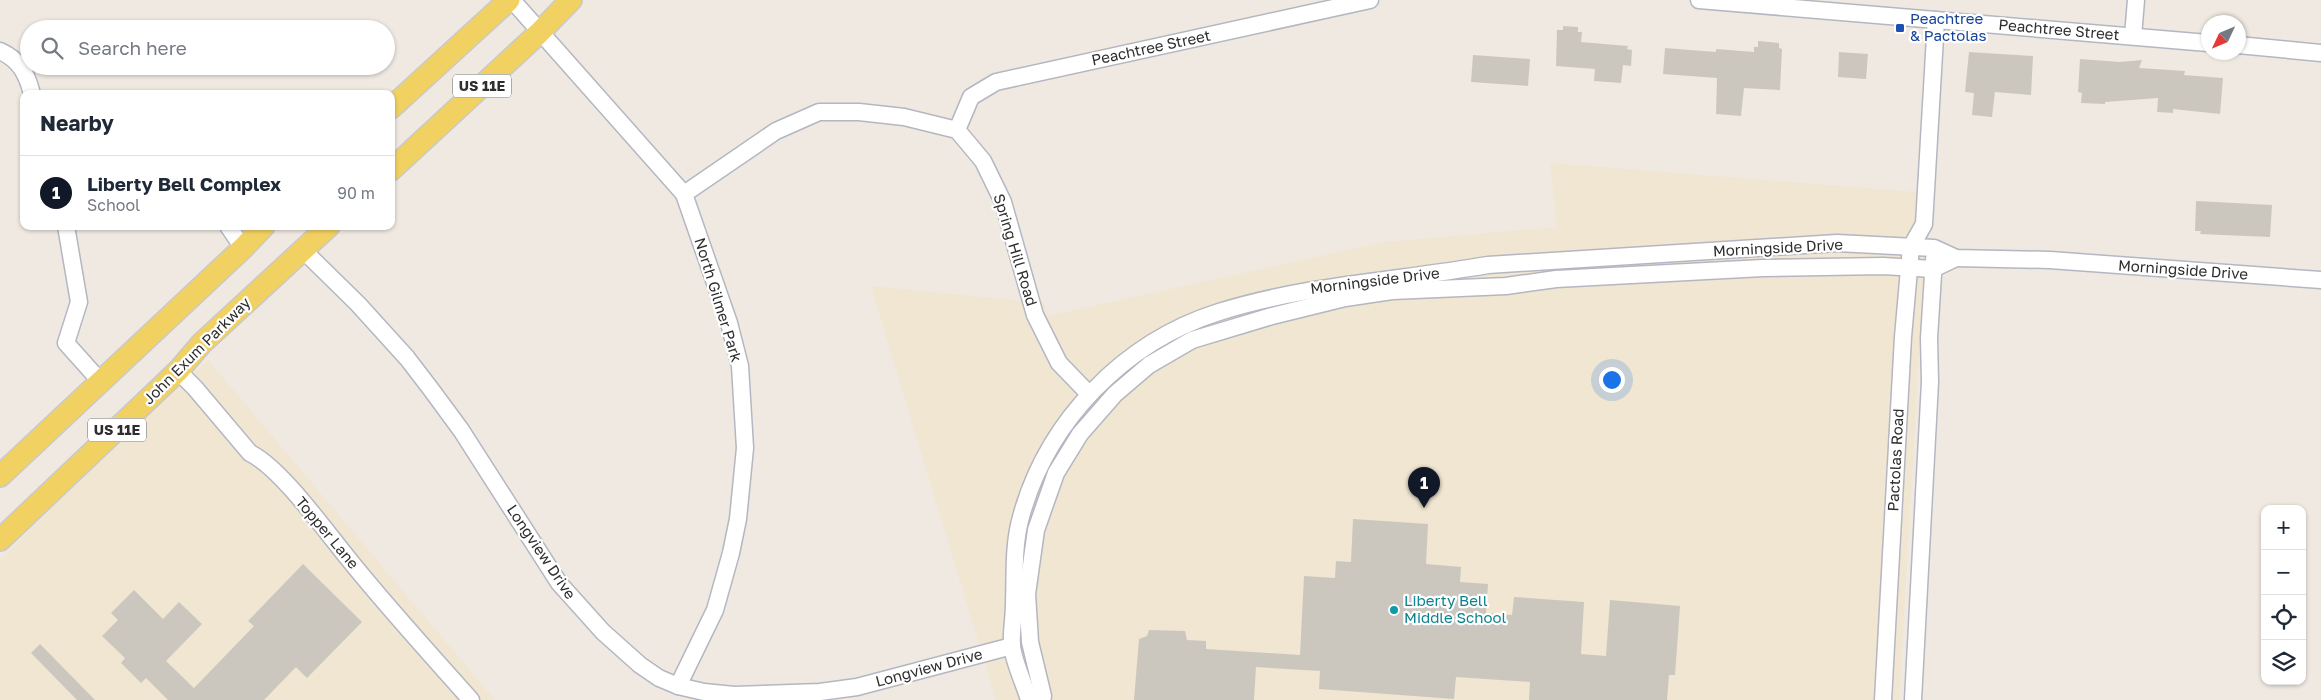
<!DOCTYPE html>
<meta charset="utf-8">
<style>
:root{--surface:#fff;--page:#f2f2f3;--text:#1f2937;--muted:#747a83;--line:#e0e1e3;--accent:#111827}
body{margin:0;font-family:"Golos Text",sans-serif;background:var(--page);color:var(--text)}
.controls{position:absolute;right:15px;bottom:15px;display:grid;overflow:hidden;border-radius:10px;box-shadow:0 1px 4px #0004}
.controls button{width:45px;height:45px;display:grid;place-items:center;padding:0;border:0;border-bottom:1px solid var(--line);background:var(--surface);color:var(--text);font:25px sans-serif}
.compass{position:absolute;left:2201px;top:15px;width:45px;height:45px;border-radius:50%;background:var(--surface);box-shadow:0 1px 4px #0004;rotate:226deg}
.you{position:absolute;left:1611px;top:379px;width:18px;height:18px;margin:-12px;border:4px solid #fff;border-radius:50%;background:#1a73e8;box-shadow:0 0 0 8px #1a73e833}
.badge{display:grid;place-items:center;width:32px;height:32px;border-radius:50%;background:var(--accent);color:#fff;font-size:16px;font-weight:700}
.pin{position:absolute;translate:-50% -41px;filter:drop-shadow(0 1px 2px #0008)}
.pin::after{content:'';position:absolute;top:26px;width:18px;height:15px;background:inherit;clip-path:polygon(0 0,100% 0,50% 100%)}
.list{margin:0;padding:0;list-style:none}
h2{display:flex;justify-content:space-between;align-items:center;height:65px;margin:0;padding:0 20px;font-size:21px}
h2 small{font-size:16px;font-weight:400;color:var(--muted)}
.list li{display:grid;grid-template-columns:32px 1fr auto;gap:15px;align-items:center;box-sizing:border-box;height:75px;padding:0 20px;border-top:1px solid var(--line)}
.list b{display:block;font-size:19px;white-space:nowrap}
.list p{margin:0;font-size:16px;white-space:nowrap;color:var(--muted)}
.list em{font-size:16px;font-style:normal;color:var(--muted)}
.icon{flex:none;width:28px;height:28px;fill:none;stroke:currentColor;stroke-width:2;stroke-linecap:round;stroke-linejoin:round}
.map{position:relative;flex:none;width:2321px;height:700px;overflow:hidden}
.search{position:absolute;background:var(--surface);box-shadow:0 1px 4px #0004;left:20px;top:20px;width:375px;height:55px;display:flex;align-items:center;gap:12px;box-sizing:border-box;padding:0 18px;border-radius:28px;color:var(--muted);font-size:19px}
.panel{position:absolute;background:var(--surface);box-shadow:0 1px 4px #0004;left:20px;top:90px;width:375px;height:140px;border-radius:10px}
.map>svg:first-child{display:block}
.education{fill:#f0e6d1}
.building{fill:#cbc7bf}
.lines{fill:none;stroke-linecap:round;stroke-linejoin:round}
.minor-casing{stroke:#b4b7c1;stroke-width:19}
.major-casing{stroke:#c9c9c9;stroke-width:24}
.minor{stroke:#fff;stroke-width:16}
.major{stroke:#f2d163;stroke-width:21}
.transit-dot{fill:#1a4fb4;stroke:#fff;stroke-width:2}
.culture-dot{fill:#0f9aa8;stroke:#fff;stroke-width:2}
.labels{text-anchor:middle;stroke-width:4.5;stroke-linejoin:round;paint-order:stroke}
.shield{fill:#fff;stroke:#6d6d6d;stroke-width:1}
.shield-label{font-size:14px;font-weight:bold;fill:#2e2e2e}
.transit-label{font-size:15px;fill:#164399;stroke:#fff;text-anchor:start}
.street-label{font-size:15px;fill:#2e2e2e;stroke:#fff}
.culture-label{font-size:15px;fill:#0d838f;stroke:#fff;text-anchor:start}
</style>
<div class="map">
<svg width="2321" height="700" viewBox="0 0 2321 700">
<rect width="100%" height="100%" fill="#efe9e1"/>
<!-- education -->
<g class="education">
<path d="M1550,163L1928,193L1899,700H996L871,286L1044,303L1048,316L1385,242L1557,227Z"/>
<path d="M208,360L495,700H0V561L41,518Z"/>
</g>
<!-- building -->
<g class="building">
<path d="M1563,26L1578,27V32H1582L1581,42L1628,46L1627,49L1632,50L1631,66L1623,65L1621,83L1594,81L1595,69L1556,66L1557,30H1563Z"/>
<path d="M1758,41L1779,43V48L1782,49L1780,90L1744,88L1741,116L1716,114L1717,78L1663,74L1665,48L1716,52V49L1754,52V47H1758Z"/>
<path d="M1839,52L1868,54L1866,79L1838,77Z"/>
<path d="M1969,52L2033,56L2031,95L1995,92L1992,117L1972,115L1974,93L1965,92Z"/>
<path d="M1473,55L1530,59L1528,86L1471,82Z"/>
<path d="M2080,59L2120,62L2142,60L2139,68L2185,71L2184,75L2223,78L2220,114L2173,109V113L2157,112L2158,98L2105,102V104L2081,103L2082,93L2078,92Z"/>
<path d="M2196,201L2272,205L2270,237L2200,234L2201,231H2195Z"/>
<path d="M1353,519L1428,524L1426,564L1461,567L1460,582L1488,584L1486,613L1512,615L1514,597L1584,602L1581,654L1606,656L1610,600L1680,606L1675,675H1669L1667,700H1529L1530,682L1456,677L1454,699L1319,689L1320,671L1256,667L1254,700H1134L1139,639L1147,636L1149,630L1185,631L1187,640L1206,641V649L1300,655L1304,576L1335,578L1336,561L1351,562Z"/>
<path d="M303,564L362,622L307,678L296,667L264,700H168L146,678L141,683L121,663L125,658L102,636L118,620L111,613L134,590L163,619L179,602L202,624L166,661L194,688L254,626L248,621Z"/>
<path d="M40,644L95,700H77L31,653Z"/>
</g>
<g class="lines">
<!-- minor casing -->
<g class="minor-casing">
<g id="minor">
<path d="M512,0L684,194L729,323L740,366L745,448L738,519L731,553L715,610L678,686"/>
<path d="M1699,0L2208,43"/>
<path d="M2133,36L2136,0"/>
<path d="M2238,45L2321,53"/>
<path d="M0,51C20,60 27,74 32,94"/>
<path d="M957,130L971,97L996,82L1370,0"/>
<path d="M684,194L776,131L819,112H859L904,117L957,130L983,161L1003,202L1035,315L1059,363L1089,394"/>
<path d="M66,226L79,302L66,343L100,381"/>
<path d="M228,226L243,248"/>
<path d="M303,250L358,304L407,358L430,388L461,430L559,583L603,632L640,665L659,678L678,686L704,692L734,695L820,692L857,687L1012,646"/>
<path d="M178,371L195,388L250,453C282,469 326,532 351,562C389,609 431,655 471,700"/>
<path d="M1029,700C1024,683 1014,663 1012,646C1011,632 1014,617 1014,604C1015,575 1013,545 1021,517C1047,421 1124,342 1219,312C1309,284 1396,281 1488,265L1837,243L1934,248L1956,258L2050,260L2321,280"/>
<path d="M1042,700L1043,696L1030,642L1027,594L1036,530L1056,473L1080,434L1115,394L1149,365L1192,340L1272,316L1345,298L1392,291L1506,286L1556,279L1763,268L1883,266L1933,269L1956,258"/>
<path d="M1883,700L1903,337L1911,247L1924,224L1936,20"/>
<path d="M1913,700L1930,382L1929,338L1934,259"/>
</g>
</g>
<!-- major casing -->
<g class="major-casing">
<g id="major">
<path d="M391,108L509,0"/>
<path d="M391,170L539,33L571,0"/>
<path d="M0,476L243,248L264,226"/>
<path d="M0,540L178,371L202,343L329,226"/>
</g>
</g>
<!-- minor -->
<use href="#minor" class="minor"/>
<!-- major -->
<use href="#major" class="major"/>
</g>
<!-- markers -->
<rect class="transit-dot" x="1895" y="23" width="10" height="10" rx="2.5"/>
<circle class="culture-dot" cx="1394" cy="610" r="5"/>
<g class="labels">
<!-- shield labels -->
<g class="shield">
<rect x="453" y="74.5" width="58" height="23" rx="4"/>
<rect x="88" y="418.5" width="58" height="23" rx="4"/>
</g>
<g class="shield-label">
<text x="482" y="91">US 11E</text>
<text x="117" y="435">US 11E</text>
</g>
<!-- transit labels -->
<g class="transit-label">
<text x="1910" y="24">Peachtree<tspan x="1910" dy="17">&amp; Pactolas</tspan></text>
</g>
<!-- street labels -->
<g class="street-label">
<text transform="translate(2059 30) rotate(5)" y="5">Peachtree Street</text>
<text transform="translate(1151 48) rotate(-12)" y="5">Peachtree Street</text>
<text transform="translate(1778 248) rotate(-3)" y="5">Morningside Drive</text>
<text transform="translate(1015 250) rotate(73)" y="5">Spring Hill Road</text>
<text transform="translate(2183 270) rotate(4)" y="5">Morningside Drive</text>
<text transform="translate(1375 281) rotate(-7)" y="5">Morningside Drive</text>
<text transform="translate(718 300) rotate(73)" y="5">North Gilmer Park</text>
<text transform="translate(197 351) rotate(-45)" y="5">John Exum Parkway</text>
<text transform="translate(1896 460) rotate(-87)" y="5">Pactolas Road</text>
<text transform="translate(327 533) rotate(50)" y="5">Topper Lane</text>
<text transform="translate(541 552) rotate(56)" y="5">Longview Drive</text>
<text transform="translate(929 668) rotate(-15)" y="5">Longview Drive</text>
</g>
<!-- culture labels -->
<g class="culture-label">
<text x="1404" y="606">Liberty Bell<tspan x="1404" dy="17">Middle School</tspan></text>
</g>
</g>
</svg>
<div class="controls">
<button>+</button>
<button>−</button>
<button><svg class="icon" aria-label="locate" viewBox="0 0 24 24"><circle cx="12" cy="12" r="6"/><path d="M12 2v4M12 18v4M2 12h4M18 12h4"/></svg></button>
<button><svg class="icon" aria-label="layers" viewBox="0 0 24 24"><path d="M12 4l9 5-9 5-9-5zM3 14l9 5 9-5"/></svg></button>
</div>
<svg class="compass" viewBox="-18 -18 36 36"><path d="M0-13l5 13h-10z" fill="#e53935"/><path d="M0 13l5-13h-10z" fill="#747a83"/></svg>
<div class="you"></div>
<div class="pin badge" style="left:1424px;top:508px">1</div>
<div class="search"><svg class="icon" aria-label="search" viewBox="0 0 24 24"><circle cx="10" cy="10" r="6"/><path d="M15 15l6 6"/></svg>Search here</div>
<section class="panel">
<h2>Nearby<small></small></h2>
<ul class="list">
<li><span class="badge">1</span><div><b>Liberty Bell Complex</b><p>School</p></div><em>90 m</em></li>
</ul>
</section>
</div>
